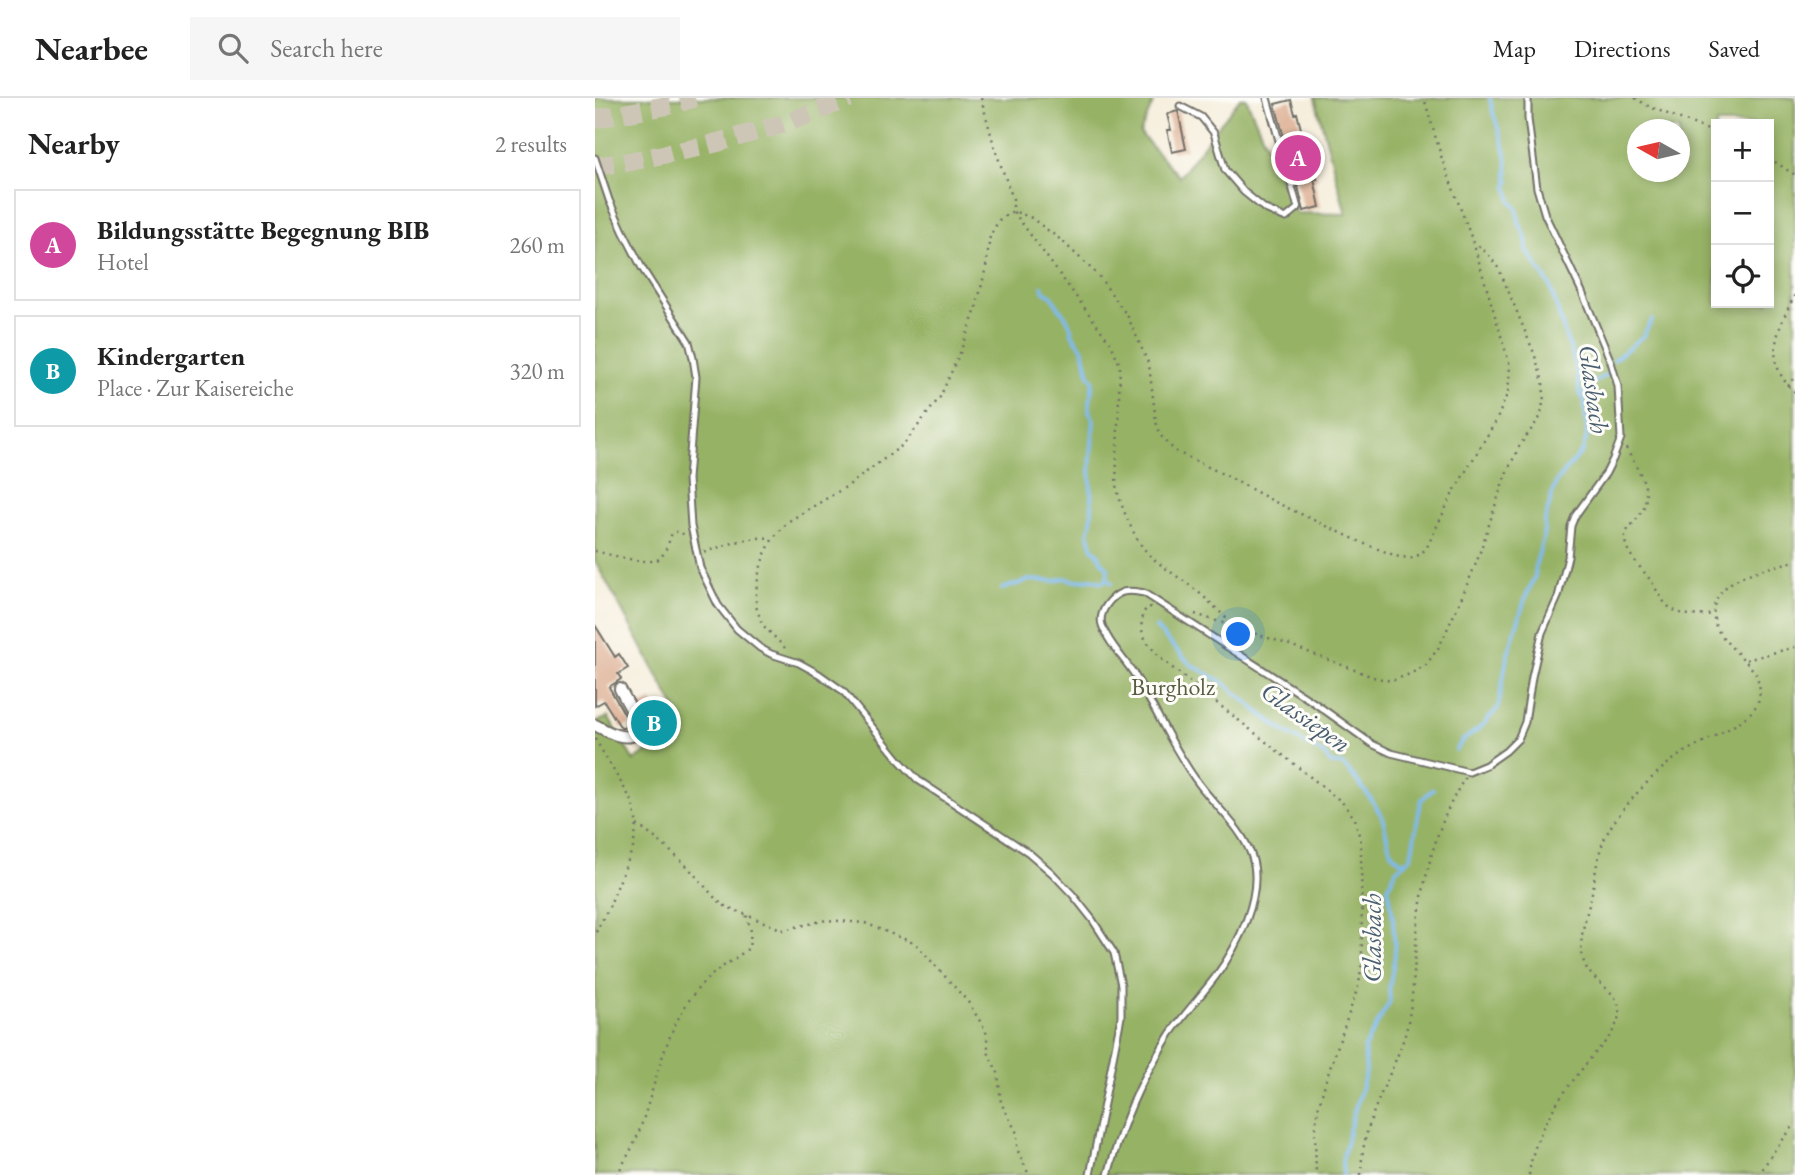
<!DOCTYPE html>
<meta charset="utf-8">
<style>
:root{--surface:#fff;--page:#f6f6f6;--text:#222;--muted:#767676;--line:#e0e0e0;--accent:#d93025}
body{margin:0;font-family:"EB Garamond",serif;background:var(--page);color:var(--text)}
.controls{position:absolute;right:21px;top:21px;display:grid;overflow:hidden;border-radius:0px;box-shadow:0 4px 10px #0003}
.controls button{width:63px;height:63px;display:grid;place-items:center;padding:0;border:0;border-bottom:2px solid var(--line);background:var(--surface);color:var(--text);font:35px sans-serif}
.compass{position:absolute;left:1032px;top:21px;width:63px;height:63px;border-radius:50%;background:var(--surface);box-shadow:0 4px 10px #0003;rotate:278deg}
.you{position:absolute;left:644px;top:537px;width:24px;height:24px;margin:-18px;border:5px solid #fff;border-radius:50%;background:#1a73e8;box-shadow:0 0 0 10px #1a73e833}
.badge{display:grid;place-items:center;width:46px;height:46px;border-radius:50%;background:var(--accent);color:#fff;font-size:23px;font-weight:700}
.pin{position:absolute;translate:-50% -50%;border:4px solid #fff;box-shadow:0 2px 7px #0006}
.list{margin:0;padding:0;list-style:none}
h2{display:flex;justify-content:space-between;align-items:center;height:91px;margin:0;padding:0 28px;font-size:30px}
h2 small{font-size:23px;font-weight:400;color:var(--muted)}
.list li{display:grid;grid-template-columns:46px 1fr auto;gap:21px;align-items:center;box-sizing:border-box;height:112px;margin:0 14px 14px;padding:0 14px;border:2px solid var(--line);border-radius:0px}
.list b{display:block;font-size:26px;white-space:nowrap}
.list p{margin:0;font-size:23px;white-space:nowrap;color:var(--muted)}
.list em{font-size:23px;font-style:normal;color:var(--muted)}
.icon{flex:none;width:38px;height:38px;fill:none;stroke:currentColor;stroke-width:2;stroke-linecap:round;stroke-linejoin:round}
.map{position:relative;flex:none;width:1200px;height:1077px;overflow:hidden}
header{display:flex;align-items:center;gap:42px;box-sizing:border-box;height:98px;padding:0 35px;background:var(--surface);border-bottom:2px solid var(--line)}
header strong{font-size:33px}
nav{display:flex;gap:38px;margin-inline-start:auto;font-size:24px}
.search{width:490px;height:63px;background:var(--page);display:flex;align-items:center;gap:18px;box-sizing:border-box;padding:0 24px;border-radius:0px;color:var(--muted);font-size:26px}
main{display:flex}
aside{flex:1;background:var(--surface)}
.map>svg:first-child{display:block}
.forest{fill:#96b265;stroke:#606e48;stroke-width:2;fill-rule:evenodd}
.lines{fill:none;stroke-linecap:round;stroke-linejoin:round}
.stream{stroke:#7ebbf1;stroke-width:3.5}
.building{fill:#deb095}
.highway-tunnel{stroke:#cdc6b7;stroke-width:19;stroke-dasharray:19 10;stroke-linecap:butt}
.lane-casing{stroke:#726f68;stroke-width:9}
.street-casing{stroke:#726f68;stroke-width:14}
.path{stroke:#726f68;stroke-width:2.5;stroke-dasharray:2 5;stroke-linecap:butt}
.lane{stroke:#fff;stroke-width:5}
.street{stroke:#fff;stroke-width:10}
.labels{text-anchor:middle;stroke-width:6;stroke-linejoin:round;paint-order:stroke}
.park-label{font-size:24px;fill:#575d41;stroke:#fdfcf7}
.water-label{font-size:26px;font-style:italic;fill:#485d70;stroke:#fdfcf7}
</style>
<header>
<strong>Nearbee</strong>
<div class="search"><svg class="icon" aria-label="search" viewBox="0 0 24 24"><circle cx="10" cy="10" r="6"/><path d="M15 15l6 6"/></svg>Search here</div>
<nav><a>Map</a><a>Directions</a><a>Saved</a></nav>
</header>
<main>
<aside>
<h2>Nearby<small>2 results</small></h2>
<ul class="list">
<li><span class="badge" style="background:#d1479c">A</span><div><b>Bildungsstätte Begegnung BIB</b><p>Hotel</p></div><em>260 m</em></li>
<li><span class="badge" style="background:#0f9aa8">B</span><div><b>Kindergarten</b><p>Place · Zur Kaisereiche</p></div><em>320 m</em></li>
</ul>
</aside>
<div class="map">
<svg width="1200" height="1077" viewBox="0 0 1200 1077">
<rect width="100%" height="100%" fill="#fdfcf7"/>
<filter id="ink" filterUnits="userSpaceOnUse"><feTurbulence type="fractalNoise" baseFrequency=".0143" numOctaves="2"/><feDisplacementMap in="SourceGraphic" scale="14" xChannelSelector="R" yChannelSelector="G"/><feConvolveMatrix kernelMatrix="1 2 1 2 8 2 1 2 1" color-interpolation-filters="sRGB"/></filter>
<filter id="wash" filterUnits="userSpaceOnUse"><feTurbulence type="fractalNoise" baseFrequency=".00686" numOctaves="4" result="noise"/><feDisplacementMap in="SourceGraphic" scale="28" xChannelSelector="R" yChannelSelector="G"/><feGaussianBlur stdDeviation="1.57" result="paint"/><feColorMatrix in="noise" values="0 0 0 0 0 0 0 0 0 0 0 0 0 0 0 0 0 1.4 0 .05"/><feComposite in="paint" operator="in"/></filter>
<g filter="url(#wash)">
<rect width="100%" height="100%" fill="#f5edda"/>
<!-- forest -->
<path class="forest" d="M0,0H560L545,35L584,79L645,0H651L701,115L751,116L720,0H1200V1077H0V625L13,619L39,663L90,628L0,463ZM1121,26H1174V205H1121ZM1042,32H1084V74H1042Z"/>
<g class="lines">
<!-- stream -->
<g class="stream">
<path d="M447,188L449,193L456,197C462,211 476,219 477,236L488,251L494,277L498,282L494,313L499,322L495,370L497,410L496,425L493,434L498,451L504,457L506,463L513,470L512,481L517,485"/>
<path d="M1019,262L1048,238L1057,222"/>
<path d="M987,298L998,285L1014,275"/>
<path d="M407,491L434,482L460,483L469,480L480,483L496,481L507,484L512,481"/>
<path d="M561,530L595,566L628,584L660,611L687,632L730,657L736,666H746L753,672C765,686 777,701 786,717C794,734 789,756 808,764"/>
<path d="M861,652L867,643L886,629L903,610L912,559L931,498L940,478L941,465L948,441L950,422L957,397L961,384L988,352L992,338L989,301L984,295C985,286 977,251 972,243L955,188L932,152L931,140L924,124L922,111L916,103L915,97L912,89L914,82L912,78C915,49 899,28 895,0"/>
<path d="M748,1077L747,1063L757,1021L771,974L769,950L795,903L794,892L800,856L798,820L793,789L801,772L816,759L826,702L838,691"/>
</g>
</g>
<g id="blocks">
<!-- building -->
<g class="building">
<path d="M696,2L700,16L702,15L714,64L717,63L722,81H719L725,109L709,113L695,56L693,54L680,6Z"/>
<path d="M583,13L591,51L577,54L572,32H576L572,16Z"/>
<path d="M0,527L20,559L24,556L33,570L23,576L26,581L14,589L35,626L28,630H26L9,603L0,608Z"/>
<path d="M57,603L74,637L57,646L51,634L50,621L44,609Z"/>
</g>
</g>
</g>
<g filter="url(#ink)">
<use href="#blocks" fill-opacity="0" stroke="#726f68" stroke-width="2"/>
<g class="lines">
<!-- highway-tunnel -->
<g class="highway-tunnel">
<path d="M0,21L80,6L100,0"/>
<path d="M0,68L27,65L110,48L192,25L254,0"/>
</g>
<!-- lane casing -->
<g class="lane-casing">
<g id="lane">
<path d="M585,8L606,19L619,35L630,72L649,94L670,111L691,120L703,110L672,0"/>
<path d="M0,60L14,102L28,133L47,170L94,244L98,260L101,279L93,381L96,428L105,470L123,507L142,531L165,550L176,556L204,565L224,576L248,593L305,663L323,682L434,755L457,775L478,797L497,821L519,855L526,887V919L495,1077"/>
<path d="M513,1077C523,1040 537,1002 556,968C562,958 568,947 575,936C589,916 606,898 621,878C643,848 669,796 657,759C648,731 621,709 604,686C578,652 562,612 539,576C529,560 513,545 507,527C503,514 516,498 528,494C535,492 543,494 549,495L718,604L777,646L796,655L874,674L891,667L911,653L923,641L930,624L937,579L947,535L963,499L973,459L976,428L980,418L1011,375L1018,361L1026,340L1023,288L1016,264L987,194L950,117L942,90L933,21V0"/>
</g>
</g>
<!-- street casing -->
<g class="street-casing">
<path id="street" d="M0,627C14,634 29,644 43,635V624L25,591"/>
</g>
<!-- path -->
<g class="path">
<path d="M386,0L400,51L418,101V113L516,246L525,267L521,387C525,406 537,436 550,452C563,467 581,477 597,489C611,500 624,513 637,526"/>
<path d="M1040,0L1055,9L1121,35"/>
<path d="M1174,60L1200,77"/>
<path d="M1200,197C1183,229 1166,265 1200,294"/>
<path d="M1193,288L1200,280"/>
<path d="M1031,350C1045,376 1063,397 1040,423C1036,428 1029,434 1030,441C1030,456 1050,473 1058,486C1063,494 1068,506 1077,511C1090,519 1104,518 1118,516"/>
<path d="M0,453C13,456 56,469 65,460C71,454 74,443 77,435C82,433 85,433 89,437"/>
<path d="M109,454C133,447 152,438 177,440"/>
<path d="M556,509L551,510C540,533 551,543 565,560L747,704L760,721L766,745L767,864L764,886L731,982L723,1011L720,1034L721,1077"/>
<path d="M600,516L695,547L778,579L796,583L815,576L831,567L844,549L863,508L882,463L910,378L925,347L946,318L949,298L948,284L939,255L912,190L904,171L893,156L879,144"/>
<path d="M190,550L167,526L161,508V493L164,475L169,458L178,440L194,423L254,387L309,346L345,299L365,255L381,211L391,169L395,138L404,122L418,113L435,119L466,142L503,177L533,219L554,267L561,324L566,338L580,353L634,379L680,404L770,446L804,459L817,460L826,456L832,449L858,395L902,321L913,294L915,268L878,144L847,61L829,0"/>
<path d="M1151,562L1200,549"/>
<path d="M0,641L37,703L42,727L38,750L14,809L0,836"/>
<path d="M42,727L64,743L92,768L120,800L130,808L188,832L231,822L270,825L321,846L373,904L391,933L394,957L403,975L406,1005L422,1035V1051L434,1077"/>
<path d="M22,1077C28,1065 37,1052 42,1039C62,987 68,929 107,886C120,872 139,862 154,850L156,833L151,816"/>
<path d="M766,1077C766,1046 776,1018 789,989C797,970 807,950 812,929C820,892 819,854 824,817C831,770 844,720 870,680"/>
<path d="M934,1077C939,1031 967,996 995,961C1006,948 1021,935 1024,917C1027,893 999,887 990,867C981,845 991,821 996,799C1000,782 1001,764 1007,747C1010,738 1016,728 1022,720C1039,696 1066,668 1091,653C1109,643 1145,628 1158,612C1167,602 1166,588 1161,576C1150,560 1132,548 1122,531C1119,524 1118,517 1119,509C1125,477 1174,470 1200,463"/>
<path d="M1164,1077L1176,1057L1200,1026"/>
</g>
<!-- lane -->
<use href="#lane" class="lane"/>
<!-- street -->
<use href="#street" class="street"/>
</g>
</g>
<g class="labels">
<!-- park labels -->
<g class="park-label">
<text x="578" y="597">Burgholz</text>
</g>
<!-- water labels -->
<g class="water-label">
<text transform="translate(999 291) rotate(82)" y="9">Glasbach</text>
<text transform="translate(711 619) rotate(35)" y="9">Glassiepen</text>
<text transform="translate(777 840) rotate(-90)" y="9">Glasbach</text>
</g>
</g>
</svg>
<div class="controls">
<button>+</button>
<button>−</button>
<button><svg class="icon" aria-label="locate" viewBox="0 0 24 24"><circle cx="12" cy="12" r="6"/><path d="M12 2v4M12 18v4M2 12h4M18 12h4"/></svg></button>
</div>
<svg class="compass" viewBox="-18 -18 36 36"><path d="M0-13l5 13h-10z" fill="#e53935"/><path d="M0 13l5-13h-10z" fill="#767676"/></svg>
<div class="you"></div>
<div class="pin badge" style="left:703px;top:60px;background:#d1479c">A</div>
<div class="pin badge" style="left:59px;top:625px;background:#0f9aa8">B</div>
</div>
</main>
